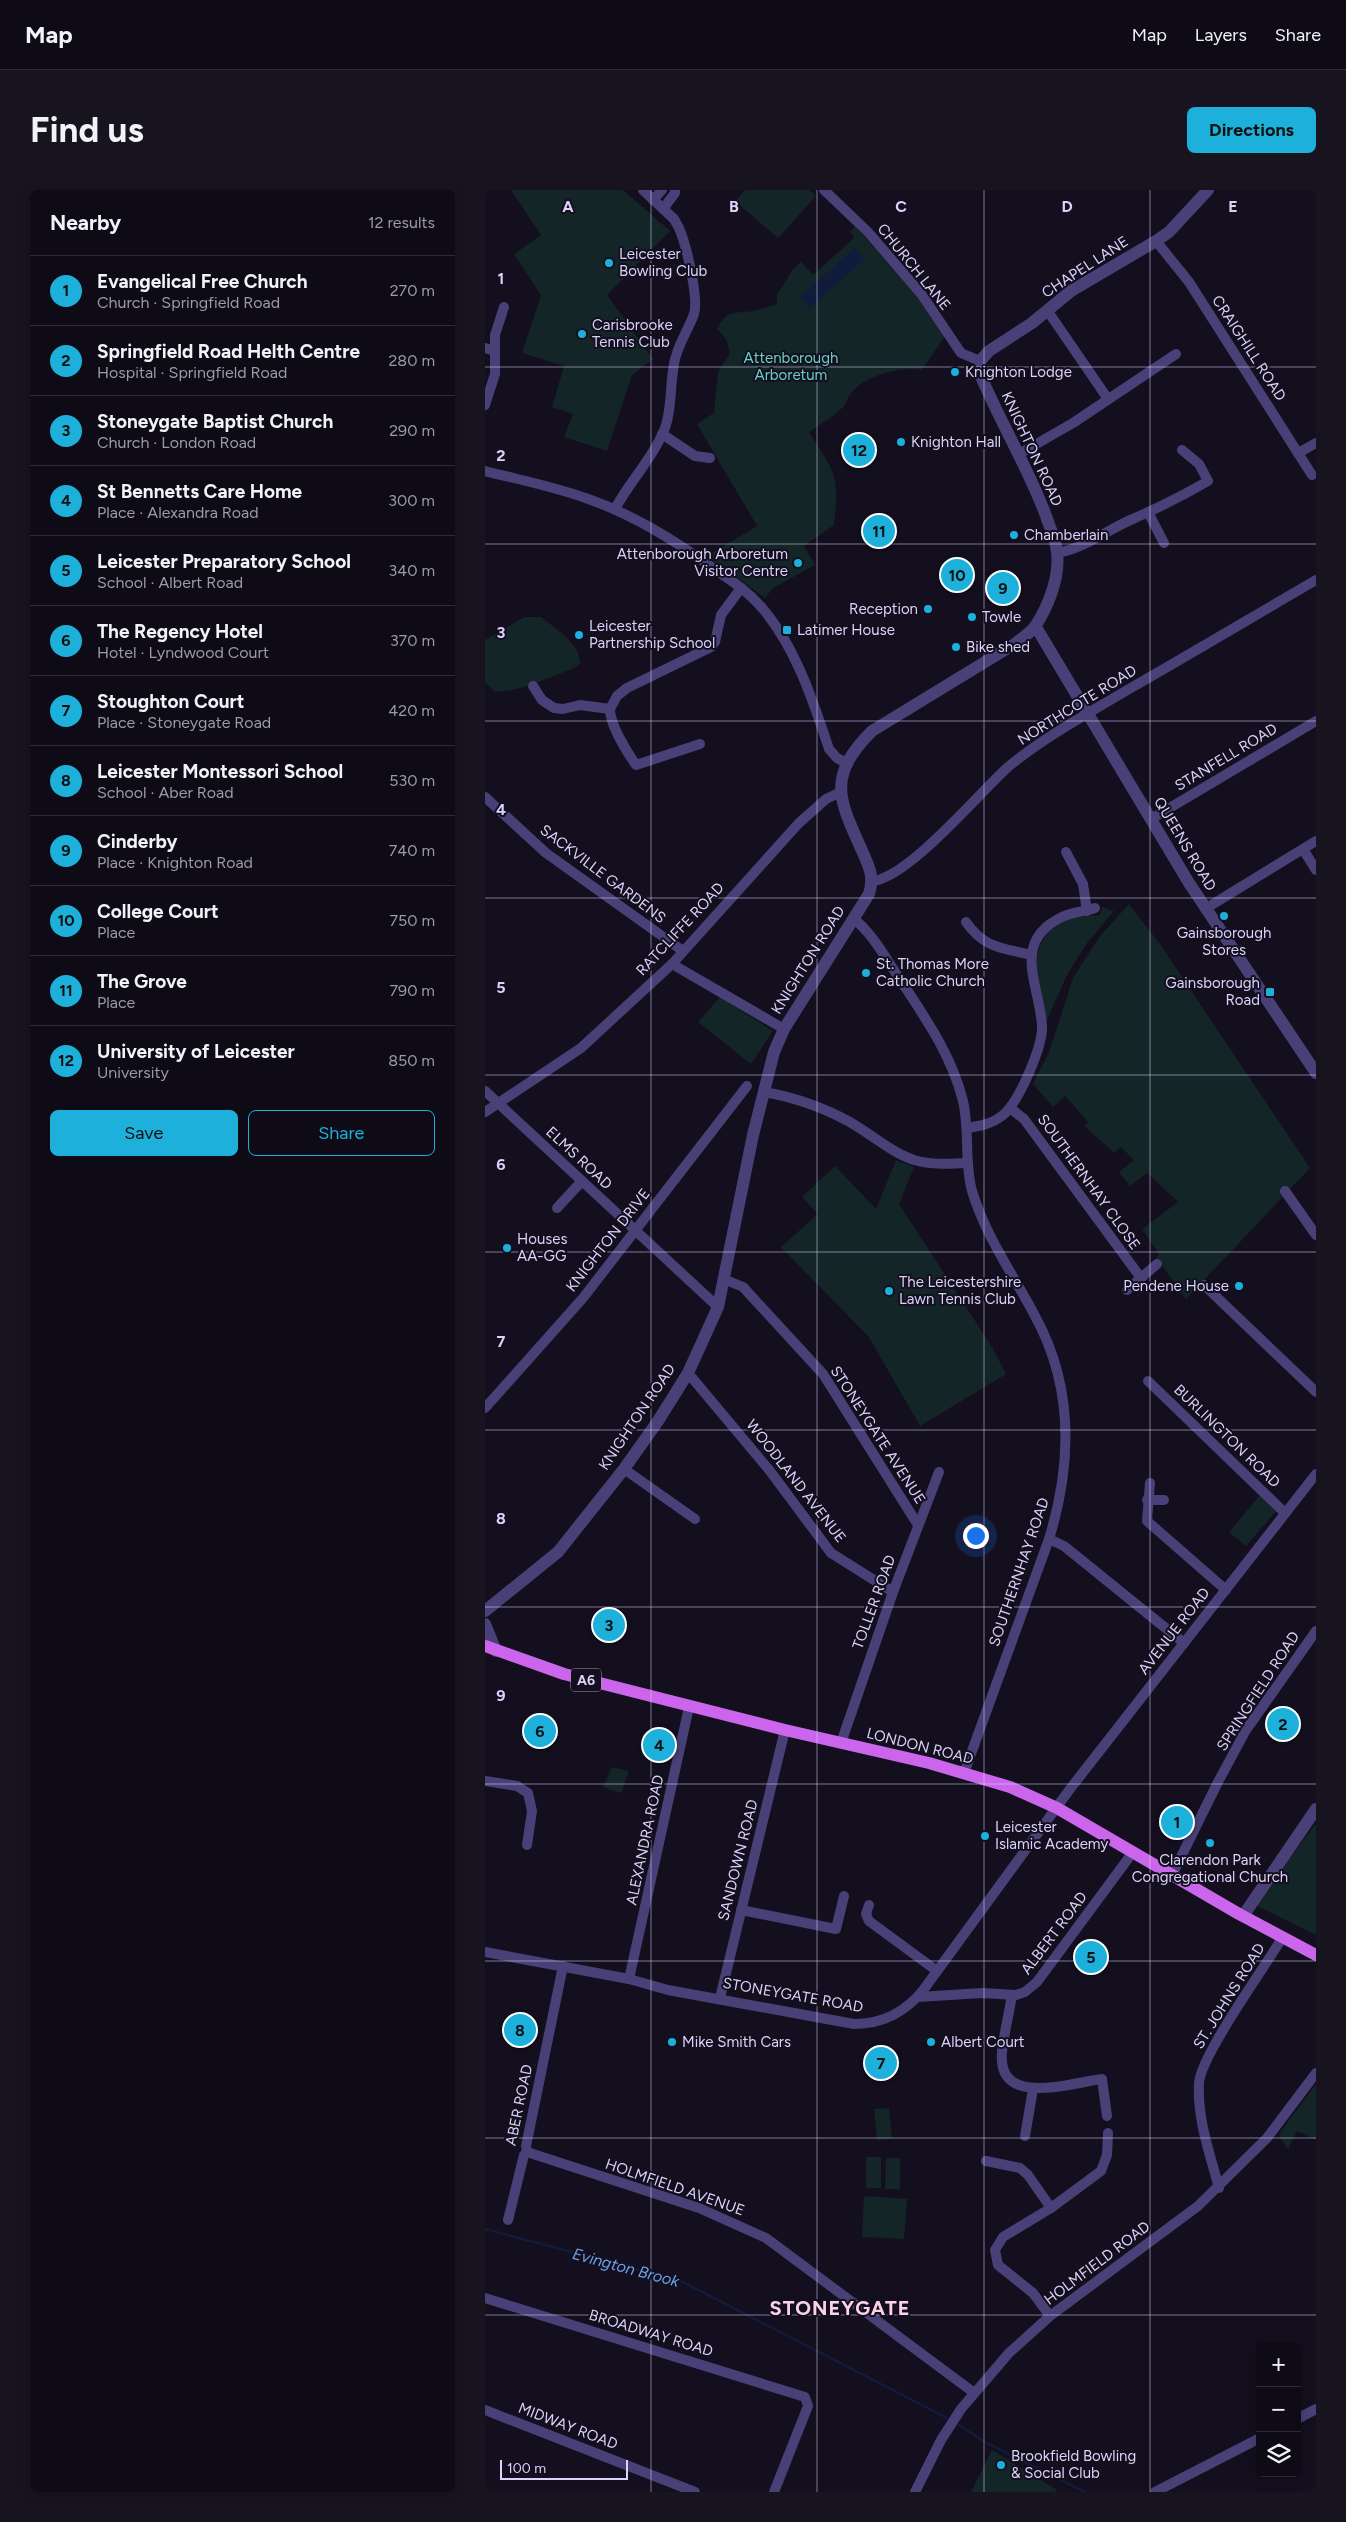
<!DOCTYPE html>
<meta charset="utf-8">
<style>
:root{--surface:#0e0b16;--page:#17141f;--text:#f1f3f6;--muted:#9b9ba1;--line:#2e2b35;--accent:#1cb0db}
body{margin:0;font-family:Figtree,sans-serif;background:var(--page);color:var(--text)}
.controls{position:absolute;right:15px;bottom:15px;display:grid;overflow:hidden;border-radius:8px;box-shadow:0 2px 12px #0003}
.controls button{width:45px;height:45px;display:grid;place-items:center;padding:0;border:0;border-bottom:1px solid var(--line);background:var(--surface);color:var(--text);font:25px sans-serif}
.scale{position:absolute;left:15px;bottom:12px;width:128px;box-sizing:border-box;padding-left:5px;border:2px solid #dbd2f9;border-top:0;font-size:14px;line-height:18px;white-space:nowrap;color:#dbd2f9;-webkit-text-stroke:4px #130f1e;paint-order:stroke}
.you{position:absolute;left:490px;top:1345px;width:18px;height:18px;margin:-12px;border:4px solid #fff;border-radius:50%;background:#1a73e8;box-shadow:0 0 0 8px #1a73e833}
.badge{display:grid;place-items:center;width:32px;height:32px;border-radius:50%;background:var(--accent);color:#111;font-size:16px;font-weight:700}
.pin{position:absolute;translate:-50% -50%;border:2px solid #fff;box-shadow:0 1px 5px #0006}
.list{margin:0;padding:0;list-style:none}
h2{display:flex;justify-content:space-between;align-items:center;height:65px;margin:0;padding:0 20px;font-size:21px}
h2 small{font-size:16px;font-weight:400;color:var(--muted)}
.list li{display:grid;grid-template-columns:32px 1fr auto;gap:15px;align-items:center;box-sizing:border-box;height:70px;padding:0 20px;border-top:1px solid var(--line)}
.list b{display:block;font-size:19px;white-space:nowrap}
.list p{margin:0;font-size:16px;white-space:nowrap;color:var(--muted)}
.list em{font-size:16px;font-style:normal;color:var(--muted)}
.actions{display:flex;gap:10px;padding:15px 20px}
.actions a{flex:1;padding:11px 0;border:1px solid var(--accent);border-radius:8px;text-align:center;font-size:18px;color:var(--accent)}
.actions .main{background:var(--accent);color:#111}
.icon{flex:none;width:28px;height:28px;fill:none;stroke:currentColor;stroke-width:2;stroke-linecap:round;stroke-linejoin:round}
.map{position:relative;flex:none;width:831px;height:2302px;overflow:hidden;border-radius:8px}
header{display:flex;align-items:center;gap:30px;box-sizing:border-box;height:70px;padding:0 25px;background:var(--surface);border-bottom:1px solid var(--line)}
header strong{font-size:24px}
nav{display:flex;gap:28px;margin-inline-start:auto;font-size:18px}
.intro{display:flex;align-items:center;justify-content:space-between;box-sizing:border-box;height:120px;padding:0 30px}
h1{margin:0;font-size:35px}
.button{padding:12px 22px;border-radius:8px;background:var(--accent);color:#111;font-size:18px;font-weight:700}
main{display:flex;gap:30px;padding:0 30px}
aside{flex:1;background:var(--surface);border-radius:8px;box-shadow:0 2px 12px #0003}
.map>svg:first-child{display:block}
.green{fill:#132527}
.water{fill:#111b3b}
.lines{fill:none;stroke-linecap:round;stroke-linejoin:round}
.stream{stroke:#111b3b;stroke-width:2.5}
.minor{stroke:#494077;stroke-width:10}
.tertiary{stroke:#494077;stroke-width:12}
.primary{stroke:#cb66ec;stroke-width:12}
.grid{fill:none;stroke:#dbd2f9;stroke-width:1;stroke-opacity:0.55}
.poi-dot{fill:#1cb0db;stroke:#130f1e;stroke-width:2}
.labels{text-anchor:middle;stroke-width:4;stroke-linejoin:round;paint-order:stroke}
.shield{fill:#130f1e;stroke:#9f98b7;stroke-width:1}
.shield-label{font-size:14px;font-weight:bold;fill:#dbd2f9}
.poi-label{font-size:15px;fill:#dbd2f9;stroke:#130f1e;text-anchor:start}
.street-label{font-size:15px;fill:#dbd2f9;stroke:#130f1e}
.park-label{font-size:15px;fill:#67d0c3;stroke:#130f1e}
.water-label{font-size:16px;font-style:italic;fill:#6ca1ed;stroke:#130f1e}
.district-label{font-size:20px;font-weight:bold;letter-spacing:1px;fill:#fad3e7;stroke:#130f1e}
.grid-label{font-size:16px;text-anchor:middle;font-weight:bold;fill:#dbd2f9;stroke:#130f1e;stroke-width:4;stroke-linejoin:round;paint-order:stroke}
</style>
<header>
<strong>Map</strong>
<nav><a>Map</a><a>Layers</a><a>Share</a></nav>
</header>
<div class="intro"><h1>Find us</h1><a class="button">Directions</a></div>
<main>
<aside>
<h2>Nearby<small>12 results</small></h2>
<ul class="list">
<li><span class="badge">1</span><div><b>Evangelical Free Church</b><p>Church · Springfield Road</p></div><em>270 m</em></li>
<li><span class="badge">2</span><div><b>Springfield Road Helth Centre</b><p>Hospital · Springfield Road</p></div><em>280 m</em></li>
<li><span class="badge">3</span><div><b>Stoneygate Baptist Church</b><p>Church · London Road</p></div><em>290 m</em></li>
<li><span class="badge">4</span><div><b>St Bennetts Care Home</b><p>Place · Alexandra Road</p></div><em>300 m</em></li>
<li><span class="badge">5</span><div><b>Leicester Preparatory School</b><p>School · Albert Road</p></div><em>340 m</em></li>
<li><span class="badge">6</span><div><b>The Regency Hotel</b><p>Hotel · Lyndwood Court</p></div><em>370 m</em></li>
<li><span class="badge">7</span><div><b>Stoughton Court</b><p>Place · Stoneygate Road</p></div><em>420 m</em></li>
<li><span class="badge">8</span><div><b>Leicester Montessori School</b><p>School · Aber Road</p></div><em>530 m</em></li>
<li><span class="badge">9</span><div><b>Cinderby</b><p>Place · Knighton Road</p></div><em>740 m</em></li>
<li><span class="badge">10</span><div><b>College Court</b><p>Place</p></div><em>750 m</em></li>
<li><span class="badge">11</span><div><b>The Grove</b><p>Place</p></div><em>790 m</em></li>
<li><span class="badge">12</span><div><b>University of Leicester</b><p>University</p></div><em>850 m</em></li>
</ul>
<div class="actions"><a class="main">Save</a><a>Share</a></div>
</aside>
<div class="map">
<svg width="831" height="2302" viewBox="0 0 831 2302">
<rect width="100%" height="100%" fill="#130f1e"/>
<!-- green -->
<g class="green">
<path d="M26,0H138L185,41L122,105L168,169L147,185L122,261L79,247L88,224L67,217L79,176L37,163L56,105L29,64L56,45Z"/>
<path d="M260,0H324L331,6L293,48L250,11Z"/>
<path d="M370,36L434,109L460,146L437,180C415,176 380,186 366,203C362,207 362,213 358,217C349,227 335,234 324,242C350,283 355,285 349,335L319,356L330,375L288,398L280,408L222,366L272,336L212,234L229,223L233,182L245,163L241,149L232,139C243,118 249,124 268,121C276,120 284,116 292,114V105L308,79L316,72L328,85L369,48L365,42Z"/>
<path d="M39,427H56C70,439 96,453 95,474L89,478C64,488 37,501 10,502L0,492V450Z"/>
<path d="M644,714L675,754L825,978L701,1109L671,1067L674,1064L657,1039L693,1012L662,983L645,996L634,982L649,970L636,957L629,963L599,936L603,932L580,906L568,917L548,894L564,862L588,788L615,746Z"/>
<path d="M617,717L629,721L602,753L582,785L561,832C554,801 539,755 573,735C578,732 582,729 587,728C596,726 606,726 615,725Z"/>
<path d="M235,807L288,841L266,874L213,832Z"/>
<path d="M411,970L429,977L414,1014L507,1157L521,1184L435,1236L384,1147L296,1057L333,1024L317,1007L350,976L391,1019Z"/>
<path d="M775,1305L792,1320L761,1356L744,1342Z"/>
<path d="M127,1577L144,1581L137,1601L134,1603L118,1597Z"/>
<path d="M831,1633V1745L770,1715Z"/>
<path d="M831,1894V1950L812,1941L803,1959L794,1946L796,1941Z"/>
<path d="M404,1918L407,1948L392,1950L389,1919Z"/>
<rect x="381" y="1967" width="15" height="31"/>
<path d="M401,1968H415V1999H400Z"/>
<path d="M379,2006L422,2009L419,2049L377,2047Z"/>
<path d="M507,2260L572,2300L571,2302H486Z"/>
</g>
<!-- water -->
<path class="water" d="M370,58L380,69L325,118L315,107Z"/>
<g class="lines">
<!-- stream -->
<g class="stream">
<path d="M0,2039L196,2091L462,2228"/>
<path d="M474,2235L498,2251L600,2302"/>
</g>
<!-- minor -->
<g class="minor">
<path d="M339,0L383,42L437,105L476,163L495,171"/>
<path d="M168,10L177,0"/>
<path d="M178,19L190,3V0"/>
<path d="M671,51L704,92L827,285"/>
<path d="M562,120L623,209"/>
<path d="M0,158L10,161"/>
<path d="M0,215L10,184V145L19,117"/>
<path d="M177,244L210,266L225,268"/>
<path d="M813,263L831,253"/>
<path d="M534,264L588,233L691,164"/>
<path d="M0,281C35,290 72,297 106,310C148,325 189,350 225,376C244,389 263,401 278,419C311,458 328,511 344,559L352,568L363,574"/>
<path d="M130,319C145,291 168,268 180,238C187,219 185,194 189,174C192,155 203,141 209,124C214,108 201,54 194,38L189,29L158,0"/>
<path d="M664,324L679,353"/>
<path d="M572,363C601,358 623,339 650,328C675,317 699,305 723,291L714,274L697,260"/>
<path d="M48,496L57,510L69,518L78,519L95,515L125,519L132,506L142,498L226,457L230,452L236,425L256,398"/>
<path d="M125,519C125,535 142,562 151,575L215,554"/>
<path d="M0,607L61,663L198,761"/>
<path d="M666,629L831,531"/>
<path d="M818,659L831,680"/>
<path d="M581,662L598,694L602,721"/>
<path d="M388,691C425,686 493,604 523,577C559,547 604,523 644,499C707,463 769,426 831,390"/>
<path d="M720,719L831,651"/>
<path d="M368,728C389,745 401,769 416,791C441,829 467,866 478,911C485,941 479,972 487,1001C501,1047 528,1084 550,1126C589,1197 587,1274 564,1349L479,1583"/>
<path d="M481,732C499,758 517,758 547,765"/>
<path d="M187,774L299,839"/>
<path d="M0,901L233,1117"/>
<path d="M279,902C308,907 337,917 363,931C385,943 405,962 429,970C447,975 464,974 483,973"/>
<path d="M525,918L539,929L656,1088"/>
<path d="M0,922L96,858L187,774L314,633L341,609L356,602"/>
<path d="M482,938C495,936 507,934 518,925C534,912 558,856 557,836C555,795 525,752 577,727C587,722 599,722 610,718"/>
<path d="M800,1001L831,1045"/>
<path d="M72,1018L97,991"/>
<path d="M241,1090L258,1097L338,1184L433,1335"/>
<path d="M719,1095L831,1202"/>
<path d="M642,1100L672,1074"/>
<path d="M203,1183L285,1281L346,1363L408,1402"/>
<path d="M663,1191L800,1323"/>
<path d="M0,1218L98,1108L262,896"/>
<path d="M139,1279L210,1329"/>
<path d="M665,1293L662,1331L741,1400"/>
<path d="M662,1310H679"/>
<path d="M564,1349L579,1356L699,1453"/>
<path d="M356,1553L408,1402L454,1282"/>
<path d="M0,1591L32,1596L43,1603L47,1621L42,1655"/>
<path d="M687,1685L733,1592L761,1540L831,1441"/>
<path d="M384,1715L381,1724L384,1731L452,1781"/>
<path d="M256,1720L351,1739L359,1706"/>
<path d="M0,1762L144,1789L183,1800L369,1834C398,1834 421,1822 439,1799L585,1599L831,1284"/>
<path d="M144,1789L204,1517"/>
<path d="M527,1805C524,1824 519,1843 517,1862C512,1918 585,1893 617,1889L622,1926"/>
<path d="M433,1807L497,1803L531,1805L540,1802L552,1792L648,1662"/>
<path d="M235,1808L300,1540"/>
<path d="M540,1946L548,1899"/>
<path d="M42,1962L214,2018L281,2048L488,2202"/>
<path d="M501,1971L535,1978L543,1985L566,2018"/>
<path d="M734,1998C725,1964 712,1929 714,1893C716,1865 780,1777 797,1748"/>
<path d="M23,2030L39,1965L42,1962L41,1956L78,1776"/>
<path d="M0,2108L320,2207L323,2216L289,2302"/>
<path d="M565,2126L548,2103L513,2075L510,2060L518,2047L566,2018L616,1981L622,1965L623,1943"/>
<path d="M0,2220L210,2302"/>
<path d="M812,2229L831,2219"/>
<path d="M430,2302L456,2250L476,2219L524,2163L565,2126L713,2016L782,1948L831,1883"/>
<path d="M670,2302L775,2248"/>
</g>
<!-- tertiary -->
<g class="tertiary">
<path d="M551,437L704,693L831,883"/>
<path d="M0,1421L73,1362L139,1279L173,1231L203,1183L233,1117L268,945L289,862L299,839L384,704C389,688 385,678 378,663C355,611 340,588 387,541L531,453C538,447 547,442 551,435C564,415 575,386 572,362C571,350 565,338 561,326C543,277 515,232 495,184V171L504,161L547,133L586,101L671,51L684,42L723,0"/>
<path d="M0,1434L11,1461"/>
<path d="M758,1726L831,1619"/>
</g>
<!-- primary -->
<path class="primary" d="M0,1456L79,1484L300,1540L444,1573L525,1597L572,1618L754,1724L831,1765"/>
</g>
<!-- grid -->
<path class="grid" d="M166,0V2302M332,0V2302M499,0V2302M665,0V2302M0,177H831M0,354H831M0,531H831M0,708H831M0,885H831M0,1062H831M0,1240H831M0,1417H831M0,1594H831M0,1771H831M0,1948H831M0,2125H831"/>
<!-- markers -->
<g class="poi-dot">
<circle cx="124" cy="73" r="5"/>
<circle cx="97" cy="144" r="5"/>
<circle cx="470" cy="182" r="5"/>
<circle cx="416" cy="252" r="5"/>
<circle cx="529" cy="345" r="5"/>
<circle cx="313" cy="373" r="5"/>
<circle cx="443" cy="419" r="5"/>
<circle cx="487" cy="427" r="5"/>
<rect x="297" y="435" width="10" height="10" rx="2.5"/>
<circle cx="94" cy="445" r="5"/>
<circle cx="471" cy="457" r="5"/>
<circle cx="739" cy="726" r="5"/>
<circle cx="381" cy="783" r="5"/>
<rect x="780" y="797" width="10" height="10" rx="2.5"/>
<circle cx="22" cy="1058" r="5"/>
<circle cx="754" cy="1096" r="5"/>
<circle cx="404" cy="1101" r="5"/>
<circle cx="500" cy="1646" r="5"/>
<circle cx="725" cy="1653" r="5"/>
<circle cx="187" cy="1852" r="5"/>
<circle cx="446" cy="1852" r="5"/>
<circle cx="516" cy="2275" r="5"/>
</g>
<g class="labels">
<!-- shield labels -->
<rect class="shield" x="86" y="1478.5" width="30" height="23" rx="4"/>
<g class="shield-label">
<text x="101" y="1495">A6</text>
</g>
<!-- poi labels -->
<g class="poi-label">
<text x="134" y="69">Leicester<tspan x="134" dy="17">Bowling Club</tspan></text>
<text x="107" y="140">Carisbrooke<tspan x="107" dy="17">Tennis Club</tspan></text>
<text x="480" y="187">Knighton Lodge</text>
<text x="426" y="257">Knighton Hall</text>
<text x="539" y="350">Chamberlain</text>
<text x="303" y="369" text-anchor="end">Attenborough Arboretum<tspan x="303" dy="17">Visitor Centre</tspan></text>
<text x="433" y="424" text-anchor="end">Reception</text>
<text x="497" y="432">Towle</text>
<text x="104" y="441">Leicester<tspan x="104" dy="17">Partnership School</tspan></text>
<text x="312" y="445">Latimer House</text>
<text x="481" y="462">Bike shed</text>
<text x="739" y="748" text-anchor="middle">Gainsborough<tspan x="739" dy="17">Stores</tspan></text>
<text x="391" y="779">St. Thomas More<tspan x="391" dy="17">Catholic Church</tspan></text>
<text x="775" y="798" text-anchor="end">Gainsborough<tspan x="775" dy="17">Road</tspan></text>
<text x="32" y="1054">Houses<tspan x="32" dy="17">AA-GG</tspan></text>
<text x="414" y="1097">The Leicestershire<tspan x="414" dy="17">Lawn Tennis Club</tspan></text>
<text x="744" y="1101" text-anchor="end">Pendene House</text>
<text x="510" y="1642">Leicester<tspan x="510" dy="17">Islamic Academy</tspan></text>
<text x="725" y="1675" text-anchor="middle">Clarendon Park<tspan x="725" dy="17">Congregational Church</tspan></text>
<text x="197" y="1857">Mike Smith Cars</text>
<text x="456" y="1857">Albert Court</text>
<text x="526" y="2271">Brookfield Bowling<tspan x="526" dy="17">&amp; Social Club</tspan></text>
</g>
<!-- street labels -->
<g class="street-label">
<text transform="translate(429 77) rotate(51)" y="5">CHURCH LANE</text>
<text transform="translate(600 77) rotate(-33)" y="5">CHAPEL LANE</text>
<text transform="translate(764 158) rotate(57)" y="5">CRAIGHILL ROAD</text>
<text transform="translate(547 259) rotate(65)" y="5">KNIGHTON ROAD</text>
<text transform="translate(592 515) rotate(-32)" y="5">NORTHCOTE ROAD</text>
<text transform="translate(741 567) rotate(-31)" y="5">STANFELL ROAD</text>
<text transform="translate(700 654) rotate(59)" y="5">QUEENS ROAD</text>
<text transform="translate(118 684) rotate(37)" y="5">SACKVILLE GARDENS</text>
<text transform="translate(195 739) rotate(-47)" y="5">RATCLIFFE ROAD</text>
<text transform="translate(323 770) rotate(-58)" y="5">KNIGHTON ROAD</text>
<text transform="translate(94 968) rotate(43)" y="5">ELMS ROAD</text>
<text transform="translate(604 992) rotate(54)" y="5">SOUTHERNHAY CLOSE</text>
<text transform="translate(123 1050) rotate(-52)" y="5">KNIGHTON DRIVE</text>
<text transform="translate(152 1227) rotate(-56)" y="5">KNIGHTON ROAD</text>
<text transform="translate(393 1245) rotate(57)" y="5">STONEYGATE AVENUE</text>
<text transform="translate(742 1246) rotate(44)" y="5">BURLINGTON ROAD</text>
<text transform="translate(311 1291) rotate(52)" y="5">WOODLAND AVENUE</text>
<text transform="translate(534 1382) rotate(-71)" y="5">SOUTHERNHAY ROAD</text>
<text transform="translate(389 1412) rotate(-70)" y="5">TOLLER ROAD</text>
<text transform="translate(689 1441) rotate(-52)" y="5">AVENUE ROAD</text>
<text transform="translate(773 1501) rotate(-57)" y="5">SPRINGFIELD ROAD</text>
<text transform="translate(435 1556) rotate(14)" y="5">LONDON ROAD</text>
<text transform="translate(160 1650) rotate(-78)" y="5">ALEXANDRA ROAD</text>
<text transform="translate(253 1670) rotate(-76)" y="5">SANDOWN ROAD</text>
<text transform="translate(569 1743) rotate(-53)" y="5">ALBERT ROAD</text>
<text transform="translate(308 1805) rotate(10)" y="5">STONEYGATE ROAD</text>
<text transform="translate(744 1806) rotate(-58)" y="5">ST. JOHNS ROAD</text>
<text transform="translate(34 1915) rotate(-78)" y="5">ABER ROAD</text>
<text transform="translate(190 1997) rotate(19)" y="5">HOLMFIELD AVENUE</text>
<text transform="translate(612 2073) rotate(-37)" y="5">HOLMFIELD ROAD</text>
<text transform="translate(166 2143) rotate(17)" y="5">BROADWAY ROAD</text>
<text transform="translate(83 2236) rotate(21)" y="5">MIDWAY ROAD</text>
</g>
<!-- park labels -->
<g class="park-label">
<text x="306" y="173">Attenborough<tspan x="306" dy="17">Arboretum</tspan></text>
</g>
<!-- water labels -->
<g class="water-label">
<text transform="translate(141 2077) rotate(15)" y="6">Evington Brook</text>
</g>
<!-- district labels -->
<g class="district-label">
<text x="355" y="2125">STONEYGATE</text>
</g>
</g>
<g class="grid-label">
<text x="83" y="22">A</text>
<text x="249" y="22">B</text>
<text x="416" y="22">C</text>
<text x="582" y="22">D</text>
<text x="748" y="22">E</text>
<text x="16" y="94">1</text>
<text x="16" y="271">2</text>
<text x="16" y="448">3</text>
<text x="16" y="625">4</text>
<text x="16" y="803">5</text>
<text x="16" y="980">6</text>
<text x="16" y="1157">7</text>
<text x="16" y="1334">8</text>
<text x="16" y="1511">9</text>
</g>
</svg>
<div class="controls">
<button>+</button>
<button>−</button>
<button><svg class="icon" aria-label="layers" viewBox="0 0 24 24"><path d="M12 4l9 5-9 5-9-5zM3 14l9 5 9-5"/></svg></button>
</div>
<div class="scale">100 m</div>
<div class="you"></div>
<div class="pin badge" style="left:692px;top:1632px">1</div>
<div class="pin badge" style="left:798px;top:1534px">2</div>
<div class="pin badge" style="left:124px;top:1435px">3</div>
<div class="pin badge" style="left:174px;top:1555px">4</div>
<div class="pin badge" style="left:606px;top:1767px">5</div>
<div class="pin badge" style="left:55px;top:1541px">6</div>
<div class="pin badge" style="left:396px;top:1873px">7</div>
<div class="pin badge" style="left:35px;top:1840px">8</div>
<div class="pin badge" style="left:518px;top:398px">9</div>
<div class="pin badge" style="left:472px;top:385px">10</div>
<div class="pin badge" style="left:394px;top:341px">11</div>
<div class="pin badge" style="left:374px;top:260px">12</div>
</div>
</main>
